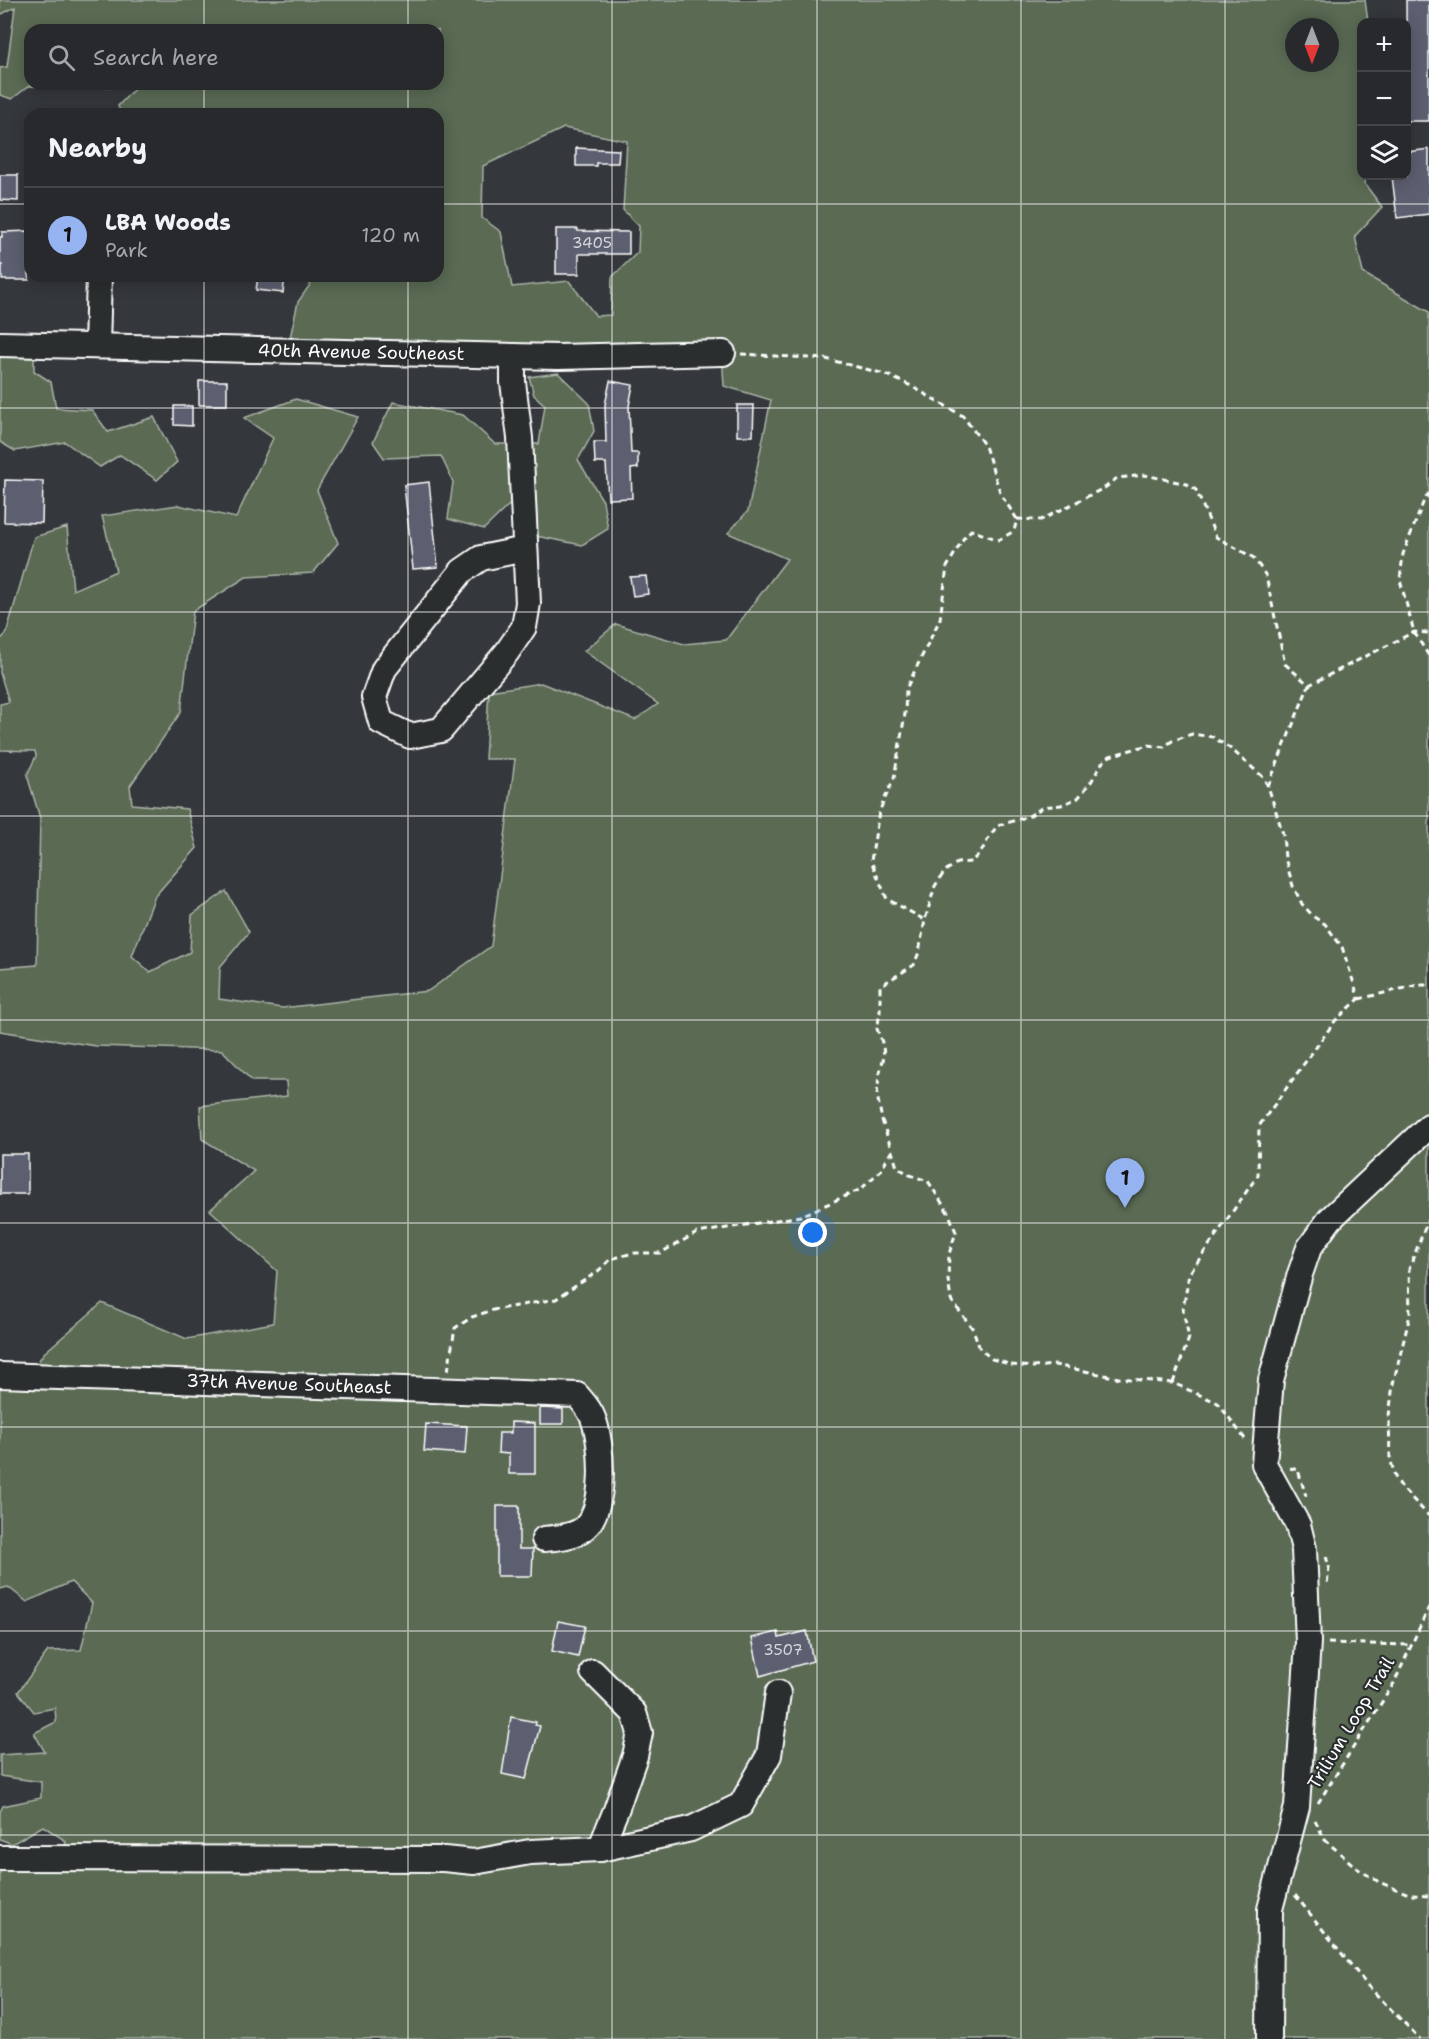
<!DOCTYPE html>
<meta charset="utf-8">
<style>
:root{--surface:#27292c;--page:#2f3134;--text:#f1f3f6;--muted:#a4a6a9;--line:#434548;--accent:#95b2f1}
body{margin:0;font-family:"Shantell Sans",sans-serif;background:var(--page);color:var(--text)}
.controls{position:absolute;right:18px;top:18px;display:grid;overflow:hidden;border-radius:12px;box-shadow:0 3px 15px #0003}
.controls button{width:54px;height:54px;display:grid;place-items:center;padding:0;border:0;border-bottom:2px solid var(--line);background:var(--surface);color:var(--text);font:30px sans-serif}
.compass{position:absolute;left:1285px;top:18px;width:54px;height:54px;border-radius:50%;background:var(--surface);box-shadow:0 3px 15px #0003;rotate:180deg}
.you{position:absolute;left:813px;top:1233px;width:21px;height:21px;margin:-15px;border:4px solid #fff;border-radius:50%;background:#1a73e8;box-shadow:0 0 0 9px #1a73e833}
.badge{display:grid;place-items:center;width:39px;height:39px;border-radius:50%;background:var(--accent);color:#111;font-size:20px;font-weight:700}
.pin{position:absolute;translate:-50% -50px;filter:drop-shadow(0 2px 3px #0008)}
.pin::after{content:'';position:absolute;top:32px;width:21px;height:18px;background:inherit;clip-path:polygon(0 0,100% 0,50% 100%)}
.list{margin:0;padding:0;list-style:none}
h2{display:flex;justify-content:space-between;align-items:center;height:78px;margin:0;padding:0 24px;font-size:26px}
h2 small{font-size:20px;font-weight:400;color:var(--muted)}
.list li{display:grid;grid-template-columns:39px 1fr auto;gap:18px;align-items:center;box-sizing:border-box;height:96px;padding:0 24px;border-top:2px solid var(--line)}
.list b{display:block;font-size:22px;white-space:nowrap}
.list p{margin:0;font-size:20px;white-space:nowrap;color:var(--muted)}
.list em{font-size:20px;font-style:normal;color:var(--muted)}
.icon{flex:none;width:33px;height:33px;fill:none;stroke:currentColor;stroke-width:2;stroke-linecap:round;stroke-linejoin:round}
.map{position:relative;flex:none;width:1429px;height:2039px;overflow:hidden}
.search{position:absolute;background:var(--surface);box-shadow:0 3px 15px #0003;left:24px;top:24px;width:420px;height:66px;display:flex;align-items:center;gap:15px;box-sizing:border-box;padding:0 21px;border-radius:18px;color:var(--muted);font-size:22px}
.panel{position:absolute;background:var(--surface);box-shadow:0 3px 15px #0003;left:24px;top:108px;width:420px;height:174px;border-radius:18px}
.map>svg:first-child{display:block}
.green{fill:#5a6a53;stroke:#acb4a9;stroke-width:1.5;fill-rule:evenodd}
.building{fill:#5c5e70;stroke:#fff;stroke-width:1.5}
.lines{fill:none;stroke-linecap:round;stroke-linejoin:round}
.minor-casing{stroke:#fff;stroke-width:28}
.path{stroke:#fff;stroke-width:3;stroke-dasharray:6 4.5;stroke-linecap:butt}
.minor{stroke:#2a2d2e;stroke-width:24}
.grid{fill:none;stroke:#fff;stroke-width:1.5;stroke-opacity:0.55}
.labels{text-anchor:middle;stroke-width:4.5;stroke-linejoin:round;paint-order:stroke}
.number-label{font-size:15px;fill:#d6d7db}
.street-label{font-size:18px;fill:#fff;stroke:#2a2d2e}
</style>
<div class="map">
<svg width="1429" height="2039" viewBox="0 0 1429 2039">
<rect width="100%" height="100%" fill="#34373b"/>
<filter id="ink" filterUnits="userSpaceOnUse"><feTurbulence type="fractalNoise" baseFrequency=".0167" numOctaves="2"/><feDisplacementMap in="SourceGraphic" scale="12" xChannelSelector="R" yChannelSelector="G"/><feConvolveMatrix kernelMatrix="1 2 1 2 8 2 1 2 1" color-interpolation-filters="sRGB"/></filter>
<g filter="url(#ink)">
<!-- green -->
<g class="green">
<path d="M0,0H1365L1368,22H1362V176H1367L1364,183L1382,207L1355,236L1363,273L1429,312V2039H0V1858H63L66,1841L43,1826L12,1844L0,1839V1812L3,1806L41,1798V1782L0,1776V1755L45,1752L34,1733L56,1722L55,1708L34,1712L18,1692L48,1651L81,1650L92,1603L71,1582L27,1602L8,1587L0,1589V1375H29L44,1353L102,1303L187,1339L273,1323L277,1271L210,1210L254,1171L202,1139L200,1106L287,1096L286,1081H252L222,1050L96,1046L0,1031V968L37,965L40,818L27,775L36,756L35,751L0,750V704L9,702L0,673V640L6,634L34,537L67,527L73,590L116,571L102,516L178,505L236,518L273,438L244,418L296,399L358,417L317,490L338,543L313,573L246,577L193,611L181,712L130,786L132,804L187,809L197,848L155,896L132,956L150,972L190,952L192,915L226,891L249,932L220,967L219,999L282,1008L428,991L491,946L515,759H485L489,691L541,683L635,720L658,704L584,651L616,624L684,644L726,640L787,559L728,533L748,511L771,400L724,386L722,353L287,351L298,302L316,276H438V114H121L118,106L136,87L29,86L12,99L0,95V68L7,67L15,7L0,15ZM1294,27H1330V63H1294ZM30,30H438V84H30ZM564,128L627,141L623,210L639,226L638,252L612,277L611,315L596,316L569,281L512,287L501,232L482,218L483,166Z"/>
<path d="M0,344L34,345V371L51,382L56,408L92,410L108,432L154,417L177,462L157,480L120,455L100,467L65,442L15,451L0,442Z"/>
<path d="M558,373L589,403L594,431L578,460L603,501L608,529L582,545L536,536L509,505L484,529L448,519L453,482L441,456L384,458L373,442L393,402L463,415L495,444H539L545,405L534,395L529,377Z"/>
</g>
<!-- building -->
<g class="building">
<path d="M1406,0H1429V121H1407Z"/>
<path d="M576,148L619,150L618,163H596V166H576Z"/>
<path d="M1429,149V214L1397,218L1392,176H1407V152Z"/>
<path d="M0,175H18V201L0,200Z"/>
<path d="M556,229H578V231L629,232V254H579V274H556Z"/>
<path d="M30,231L29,280H2V265H0V237H2V232Z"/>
<path d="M258,276H285L283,293L256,290Z"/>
<rect x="199" y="381" width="28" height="24"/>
<path d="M610,381L633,385L629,406L631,453H638V468L631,469L632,498L608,499L606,463H595L594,442H606L605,405Z"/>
<path d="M737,405H754L753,436H737Z"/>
<path d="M174,406H192V426L174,425Z"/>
<path d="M5,480L43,481L42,523L4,522Z"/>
<path d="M429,482L438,567L413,569L404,485Z"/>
<path d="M646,576L648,594L633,596L630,577Z"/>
<rect x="0" y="1154" width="28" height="40"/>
<path d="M540,1408L563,1409V1424H540Z"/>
<path d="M511,1422L535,1423V1474H509V1454L498,1453L499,1433H511Z"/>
<path d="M426,1424L467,1426L465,1454L424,1451Z"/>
<path d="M497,1506H519V1549H533L532,1576H497Z"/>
<path d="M558,1621L585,1626L578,1657L552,1651Z"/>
<path d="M807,1631L813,1661L760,1676L752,1638L778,1632L779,1638Z"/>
<path d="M511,1717L536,1722L535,1725L540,1726L526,1779L502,1774Z"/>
</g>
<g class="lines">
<!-- minor casing -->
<g class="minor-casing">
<g id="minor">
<path d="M0,344L558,357L723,353"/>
<path d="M97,346L99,276"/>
<path d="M513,356V382L520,438L528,603L524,627L507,652L441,730L410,736L381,722L374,697L384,669L462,571L481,558L525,549"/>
<path d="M0,1375L577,1395C583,1402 590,1409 593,1418C603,1443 608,1516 580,1531C570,1537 555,1538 544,1539"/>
<path d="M593,1672L634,1713L640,1733L635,1756L616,1810L600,1849"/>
<path d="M0,1858L444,1859L474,1862L530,1852L600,1849L691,1829L741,1805L769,1755L778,1693"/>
<path d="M1269,2039L1270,1909L1297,1807L1308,1642L1304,1549L1298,1525L1264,1464L1271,1380L1300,1274L1309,1248L1330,1219L1429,1126"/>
</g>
</g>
<!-- path -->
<g class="path">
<path d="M741,354L826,359L885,374L911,386L963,416L985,446L1001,495L1017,519L1014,531L999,540L971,530L963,539L947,567L940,619L906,689L905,714L894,778L879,812L871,861L887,899L925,920"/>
<path d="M1429,493L1423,503L1403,554L1400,580L1414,632L1429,656"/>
<path d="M1017,519L1041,520L1106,487L1117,478L1145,475L1187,484L1196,490L1216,537L1254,558L1266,576L1285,664L1309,685L1414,632L1429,633"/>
<path d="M1268,786L1309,685"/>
<path d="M1359,999L1418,985H1429"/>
<path d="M1429,1217L1409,1269L1410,1315L1393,1384L1389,1416L1390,1457L1395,1477L1402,1488L1429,1516"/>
<path d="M448,1371L455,1328L472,1317L493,1310L556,1299L597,1272L611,1259L633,1253H660L697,1233L801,1216L861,1189L881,1170L891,1152"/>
<path d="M1173,1383L1189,1338L1183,1310L1189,1274L1258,1175L1259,1126L1335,1021L1359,999L1342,947L1325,924L1314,917L1302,904L1293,886L1285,858L1283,834L1268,786L1262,776L1231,749L1213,737L1192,734L1172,741L1164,747L1148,745L1110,756L1102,763L1091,782L1078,798L1061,805L1043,807L1029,816L997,826L988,839L981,852L971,862L957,863L945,871L935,886L925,920L919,952L914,965L880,986V1013L877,1029L883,1045L884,1057L879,1075L877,1095L882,1120L897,1167L910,1175L928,1181L949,1214L956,1232L949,1254L948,1280L951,1300L973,1329L980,1349L992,1359L1012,1365L1033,1367L1055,1365L1119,1378L1173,1383L1218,1403L1245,1439"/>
<path d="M1290,1468L1298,1470L1306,1496"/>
<path d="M1326,1556L1329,1567L1327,1585"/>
<path d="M1328,1643L1411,1645"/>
<path d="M1318,1803L1394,1683L1429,1607"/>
<path d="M1315,1820L1325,1840L1358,1869L1379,1882L1411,1895L1429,1896"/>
<path d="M1295,1895L1367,1985L1420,2039"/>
</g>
<!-- minor -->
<use href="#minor" class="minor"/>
</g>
</g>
<!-- grid -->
<path class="grid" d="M204,0V30M408,0V30M612,0V2039M817,0V2039M1021,0V2039M1225,0V2039M204,84V114M408,84V114M0,204H30M438,204H1429M204,276V2039M408,276V2039M0,408H1429M0,612H1429M0,816H1429M0,1020H1429M0,1223H1429M0,1427H1429M0,1631H1429M0,1835H1429"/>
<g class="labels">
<!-- number labels -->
<g class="number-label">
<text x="592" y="248">3405</text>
<text x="783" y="1655">3507</text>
</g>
<!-- street labels -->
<g class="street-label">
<text transform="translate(361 352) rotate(1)" y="6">40th Avenue Southeast</text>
<text transform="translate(289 1384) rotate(2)" y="6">37th Avenue Southeast</text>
<text transform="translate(1351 1723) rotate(-59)" y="6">Trilium Loop Trail</text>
</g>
</g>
</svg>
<div class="controls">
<button>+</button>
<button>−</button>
<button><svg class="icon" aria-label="layers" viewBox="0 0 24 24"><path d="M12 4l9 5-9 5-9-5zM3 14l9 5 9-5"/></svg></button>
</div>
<svg class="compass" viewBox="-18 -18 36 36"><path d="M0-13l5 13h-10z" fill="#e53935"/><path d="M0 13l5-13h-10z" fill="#a4a6a9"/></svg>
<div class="you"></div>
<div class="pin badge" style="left:1125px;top:1208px">1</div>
<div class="search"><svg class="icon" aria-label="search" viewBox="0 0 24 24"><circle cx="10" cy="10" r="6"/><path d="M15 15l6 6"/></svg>Search here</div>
<section class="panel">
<h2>Nearby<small></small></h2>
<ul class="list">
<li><span class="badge">1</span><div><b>LBA Woods</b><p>Park</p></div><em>120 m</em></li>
</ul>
</section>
</div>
